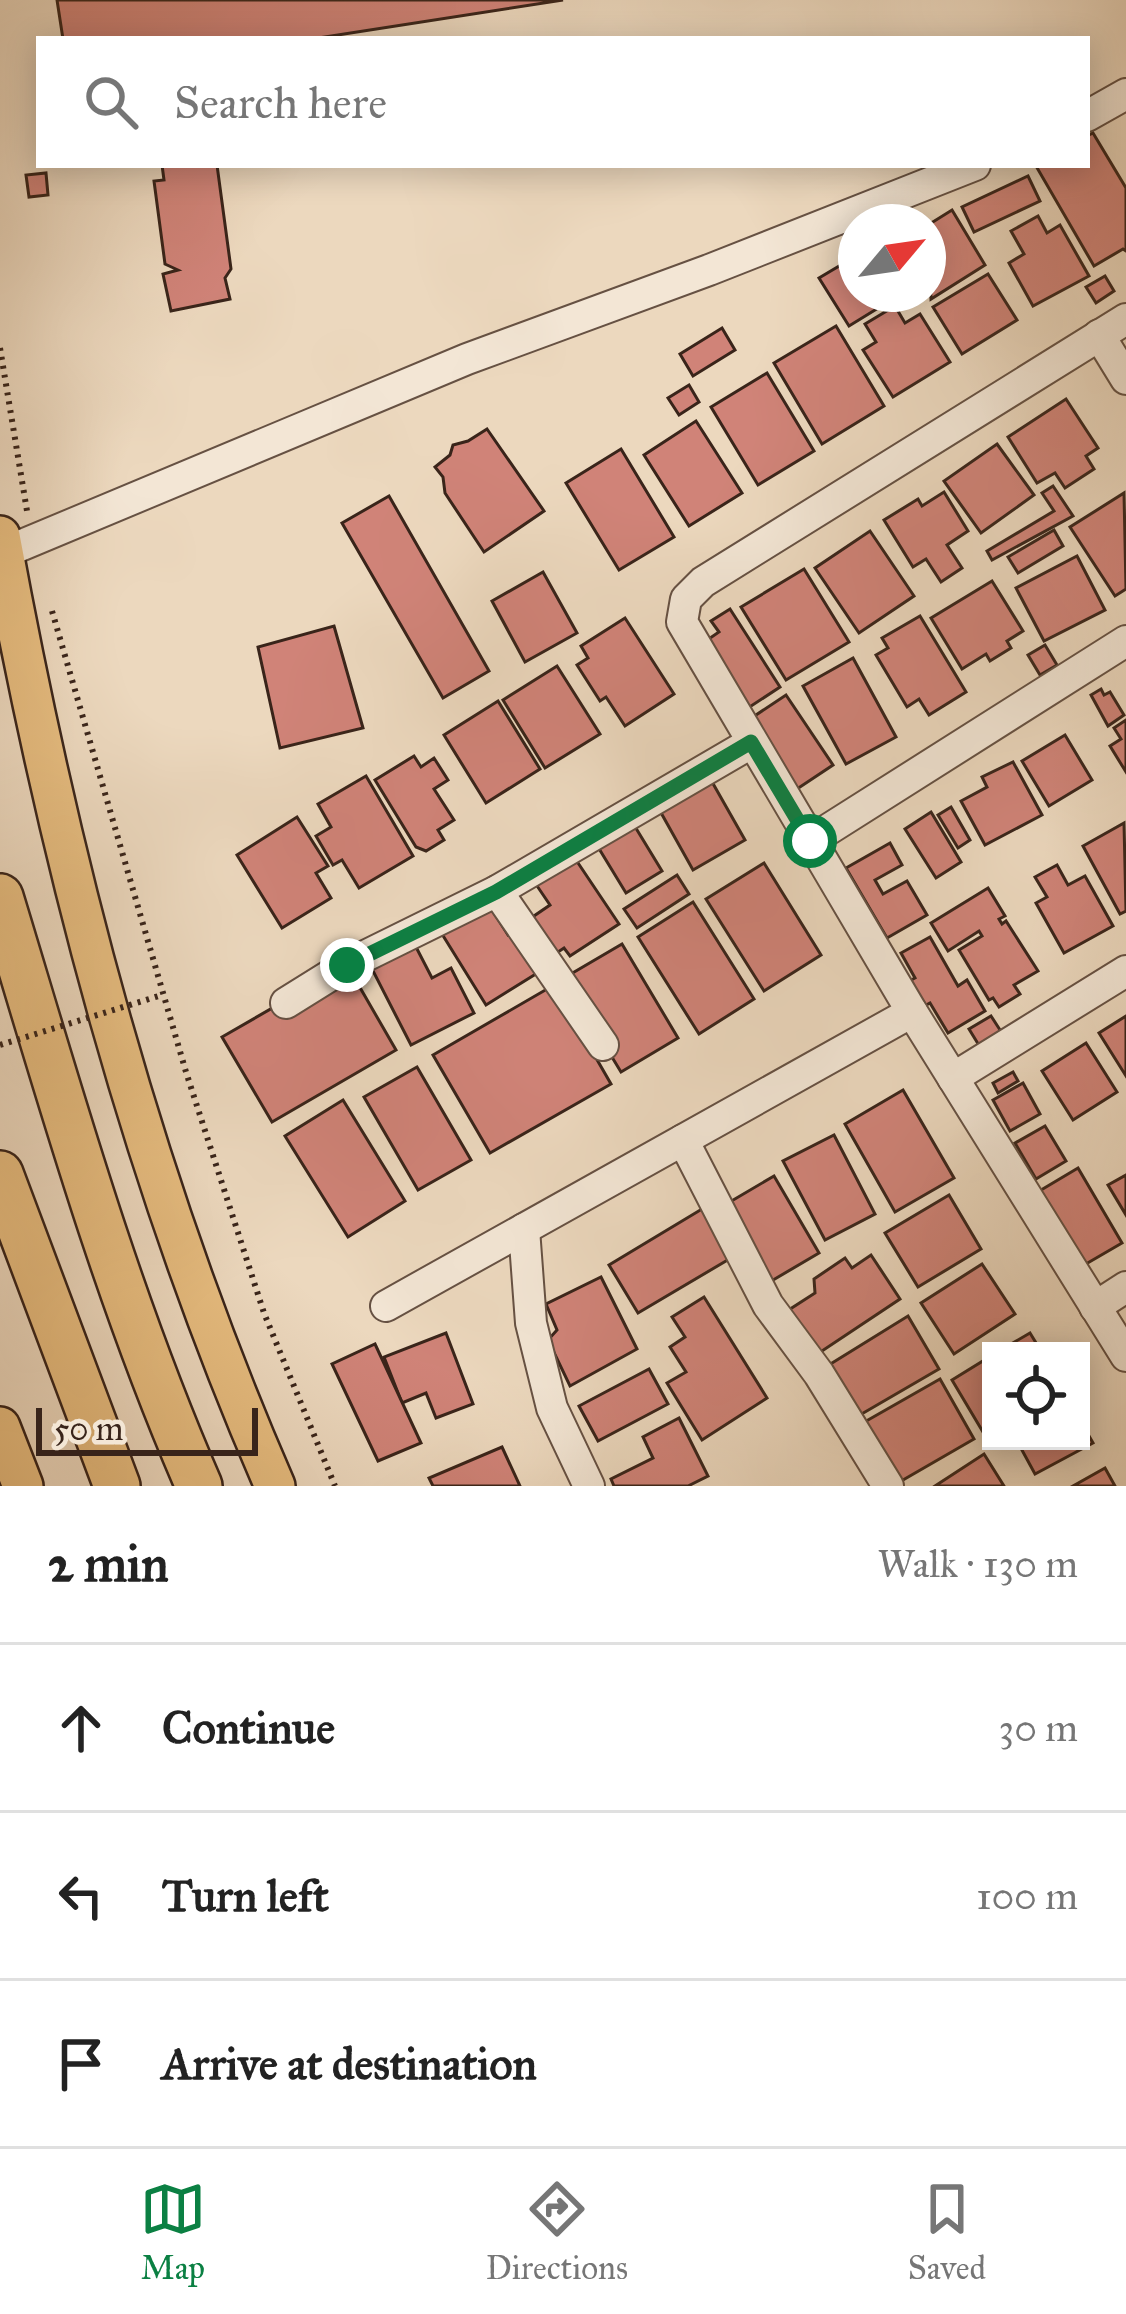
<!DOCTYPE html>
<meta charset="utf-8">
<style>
:root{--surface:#fff;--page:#f2f2f2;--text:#222;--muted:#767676;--line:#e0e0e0;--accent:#0b8043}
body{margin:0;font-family:"IM FELL Great Primer",serif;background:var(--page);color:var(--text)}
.controls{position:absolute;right:36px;bottom:36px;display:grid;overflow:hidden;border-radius:0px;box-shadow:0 6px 30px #0003}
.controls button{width:108px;height:108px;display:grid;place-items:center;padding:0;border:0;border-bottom:3px solid var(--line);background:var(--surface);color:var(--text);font:60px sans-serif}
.compass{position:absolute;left:838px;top:204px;width:108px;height:108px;border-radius:50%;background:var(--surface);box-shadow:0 6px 30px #0003;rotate:61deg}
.scale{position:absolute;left:36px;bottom:30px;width:222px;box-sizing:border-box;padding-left:12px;border:6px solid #39241a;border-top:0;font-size:33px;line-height:42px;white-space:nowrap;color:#39241a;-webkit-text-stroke:9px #f3e6d5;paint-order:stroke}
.stop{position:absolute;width:36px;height:36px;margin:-27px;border:9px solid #0b8043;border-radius:50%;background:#fff}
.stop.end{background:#0b8043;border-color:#fff;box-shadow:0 3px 12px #0008}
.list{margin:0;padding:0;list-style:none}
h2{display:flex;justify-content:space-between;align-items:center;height:156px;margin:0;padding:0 48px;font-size:51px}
h2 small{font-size:39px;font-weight:400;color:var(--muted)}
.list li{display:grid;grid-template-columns:78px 1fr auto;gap:36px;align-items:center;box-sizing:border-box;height:168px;padding:0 48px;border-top:3px solid var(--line)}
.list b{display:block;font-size:45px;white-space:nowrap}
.list em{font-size:39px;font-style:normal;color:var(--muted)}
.icon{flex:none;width:66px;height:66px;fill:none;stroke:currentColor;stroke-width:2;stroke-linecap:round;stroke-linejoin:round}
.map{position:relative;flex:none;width:1126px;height:1486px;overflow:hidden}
.search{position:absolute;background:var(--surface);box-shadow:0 6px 30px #0003;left:36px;right:36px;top:36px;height:132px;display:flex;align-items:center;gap:30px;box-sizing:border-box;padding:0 42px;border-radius:0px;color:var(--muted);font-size:45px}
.sheet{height:660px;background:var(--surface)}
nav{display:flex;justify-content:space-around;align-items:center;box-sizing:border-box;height:168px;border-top:3px solid var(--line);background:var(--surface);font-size:33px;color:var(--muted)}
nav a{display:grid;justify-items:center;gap:6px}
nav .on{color:var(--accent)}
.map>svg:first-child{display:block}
.building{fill:#d08378;stroke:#39241a;stroke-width:3}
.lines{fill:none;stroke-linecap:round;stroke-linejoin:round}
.minor-casing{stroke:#665143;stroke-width:34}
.major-casing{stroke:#39241a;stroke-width:44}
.highway-casing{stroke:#39241a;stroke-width:50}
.path{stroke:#39241a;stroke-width:6;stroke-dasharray:3 6;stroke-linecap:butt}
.minor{stroke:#f3e6d5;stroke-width:30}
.major{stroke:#e6bc7f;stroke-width:39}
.highway{stroke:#e6bc7f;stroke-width:45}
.path-bridge{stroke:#39241a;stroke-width:6;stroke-dasharray:3 6;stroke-linecap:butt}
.route{stroke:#0b8043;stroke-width:15}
</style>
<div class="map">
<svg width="1126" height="1486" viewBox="0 0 1126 1486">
<rect width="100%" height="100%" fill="#ecd8be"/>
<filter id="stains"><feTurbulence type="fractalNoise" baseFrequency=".00167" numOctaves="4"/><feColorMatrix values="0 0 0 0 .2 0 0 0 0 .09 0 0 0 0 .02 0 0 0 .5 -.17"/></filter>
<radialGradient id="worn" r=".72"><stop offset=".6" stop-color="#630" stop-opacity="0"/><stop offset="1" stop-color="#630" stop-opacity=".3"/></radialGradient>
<!-- building -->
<g class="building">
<path d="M57,0H563L312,39H63Z"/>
<path d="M1093,133L1126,188V251L1123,249L1094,266L1036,166L1087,165V136Z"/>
<path d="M162,165H217L231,269L225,278L230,299L171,311L163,274L178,270L165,264L154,181L164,180Z"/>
<path d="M46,173L48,195L29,197L26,175Z"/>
<path d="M1028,176L1040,201L974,232L962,207Z"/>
<path d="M952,210L985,265L931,299L928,225Z"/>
<path d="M1038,216L1047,233L1060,225L1089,276L1033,306L1009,263L1024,254L1011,231Z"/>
<path d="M856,256V294H901L849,326L819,278Z"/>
<path d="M988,274L1017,320L962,354L933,307Z"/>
<path d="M1105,276L1114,291L1096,303L1086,287Z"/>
<path d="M895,306L905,323L920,314L950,362L893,397L863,350L876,342L865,324Z"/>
<path d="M836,326L884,406L822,444L774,363Z"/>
<path d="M722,328L735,350L693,376L680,354Z"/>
<path d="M767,373L814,451L758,485L711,407Z"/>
<path d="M689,385L699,402L679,415L668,398Z"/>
<path d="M1066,399L1098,448L1086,456L1094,469L1065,488L1055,473L1037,483L1008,437Z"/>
<path d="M696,421L742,493L689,526L644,455Z"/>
<path d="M487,429L544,511L484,552L445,493L443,477L435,467L450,455L453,445L468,441Z"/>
<path d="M997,444L1034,495L981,533L944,481Z"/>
<path d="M621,449L674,537L619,570L566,483Z"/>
<path d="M1053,486L1073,516L992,560L987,551L1054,511L1042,493Z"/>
<path d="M944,492L968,531L947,545L962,568L941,582L926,559L913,567L884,520L918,499L922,506Z"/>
<path d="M1124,493L1126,589L1115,596L1070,527Z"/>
<path d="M389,496L489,671L443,698L342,523Z"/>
<path d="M1054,530L1063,546L1018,573L1008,557Z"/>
<path d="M870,531L914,596L859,633L815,568Z"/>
<path d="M1077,556L1105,610L1044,641L1016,588Z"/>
<path d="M804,569L849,642L786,680L741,607Z"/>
<path d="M543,572L577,633L525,662L492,601Z"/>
<path d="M992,581L1023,631L1007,641L1011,648L990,661L986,654L962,669L931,618Z"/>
<path d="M730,609L780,687L742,712L700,645L719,632L711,621Z"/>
<path d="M920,616L966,692L929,715L919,699L907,707L876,655L888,648L882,638Z"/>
<path d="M625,618L674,694L625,726L606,697L600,701L577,665L588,658L581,646Z"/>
<path d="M334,626L363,728L280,748L258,647Z"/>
<path d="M1045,645L1057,665L1040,675L1028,655Z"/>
<path d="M853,658L896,737L846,764L803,686Z"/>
<path d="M557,666L600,734L545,768L503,700Z"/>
<path d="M1101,689L1104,695L1110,692L1124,715L1108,726L1091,695Z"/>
<path d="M786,695L833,765L794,791L747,721Z"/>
<path d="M498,701L540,769L486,803L444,735Z"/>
<path d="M1126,720V772L1110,746L1121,739L1114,728Z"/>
<path d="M1065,735L1092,780L1049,806L1022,761Z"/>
<path d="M414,756L421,767L434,758L448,780L434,789L454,820L438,830L444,840L426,851L416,847L375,780Z"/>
<path d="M1013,762L1042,815L985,845L961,801L987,787L982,777Z"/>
<path d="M707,773L745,840L693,870L655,802Z"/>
<path d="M366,776L413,856L359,888L342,860L333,865L316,836L331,827L318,804Z"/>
<path d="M951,807L970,840L958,848L938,815Z"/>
<path d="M931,812L961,862L936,878L905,829Z"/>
<path d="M297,817L328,866L316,873L331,898L282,928L237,855Z"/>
<path d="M1124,823L1126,911L1120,914L1083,846Z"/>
<path d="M634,825L662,871L626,893L598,847Z"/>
<path d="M890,843L902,865L875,880L883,894L907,881L927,915L887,938L846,868Z"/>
<path d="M570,851L619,924L570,956L564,948L555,954L531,918L550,905L531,877Z"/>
<path d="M764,863L821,955L764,991L706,899Z"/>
<path d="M1057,865L1068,885L1085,876L1113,926L1064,953L1036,903L1047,897L1035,877Z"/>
<path d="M677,875L689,894L637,928L624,909Z"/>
<path d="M988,888L1005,916L999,919L1002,924L1006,921L1038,971L1014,985L1020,994L999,1007L993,998L989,1000L959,950L982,936L979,931L948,951L931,923Z"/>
<path d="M693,902L754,999L699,1034L638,937Z"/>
<path d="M489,905L508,935L514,931L539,972L486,1005L442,934Z"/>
<path d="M930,937L958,986L967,980L985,1011L948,1033L930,1003L917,1010L902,985L915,978L901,953Z"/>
<path d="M622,944L678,1038L621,1072L564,978Z"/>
<path d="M416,947L432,978L451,968L474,1013L411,1045L372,969Z"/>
<path d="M347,965L396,1050L272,1122L222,1037Z"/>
<path d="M554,985L611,1084L490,1153L433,1055Z"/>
<path d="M991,1016L1002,1033L980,1047L969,1029Z"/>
<path d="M1126,1016V1076L1099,1033Z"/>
<path d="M1086,1043L1117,1092L1073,1120L1042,1071Z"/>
<path d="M417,1067L471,1160L418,1190L364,1097Z"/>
<path d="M1013,1072L1018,1081L998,1093L993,1083Z"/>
<path d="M1023,1083L1040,1114L1010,1131L993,1100Z"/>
<path d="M903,1090L954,1178L895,1212L845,1124Z"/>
<path d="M343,1100L405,1201L348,1237L285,1136Z"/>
<path d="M1045,1126L1066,1161L1036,1179L1015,1143Z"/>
<path d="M834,1135L875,1214L825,1240L783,1161Z"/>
<path d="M1078,1168L1122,1243L1079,1268L1036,1193Z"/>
<path d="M1126,1175V1215L1108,1185Z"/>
<path d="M774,1176L819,1253L768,1283L723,1206Z"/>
<path d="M949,1195L981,1249L918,1287L885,1233Z"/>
<path d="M702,1209L731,1258L638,1313L609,1265Z"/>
<path d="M871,1255L900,1299L813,1357L784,1313L815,1293L814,1279L845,1258L852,1268Z"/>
<path d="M982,1264L1015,1314L954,1354L921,1303Z"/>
<path d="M601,1277L637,1349L570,1386L548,1340L557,1330L546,1304Z"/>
<path d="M704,1297L767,1398L702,1440L667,1383L686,1372L670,1347L685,1337L672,1317Z"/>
<path d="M908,1316L939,1369L853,1419L824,1368Z"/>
<path d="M446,1333L473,1404L436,1418L426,1393L402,1403L384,1357Z"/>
<path d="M1030,1333L1041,1351H999Z"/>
<path d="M375,1344L421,1443L378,1461L332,1364Z"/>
<path d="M991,1356V1428L983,1432L952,1380Z"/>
<path d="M649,1369L668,1404L598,1441L579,1406Z"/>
<path d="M940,1379L974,1439L896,1484L861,1424Z"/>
<path d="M679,1418L708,1476L688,1486H614L611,1479L653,1458L643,1437Z"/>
<path d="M1081,1422L1093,1443L1035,1474L1017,1441H1081Z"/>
<path d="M502,1447L520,1486H433L429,1478Z"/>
<path d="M984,1454L1004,1486H935Z"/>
<path d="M1105,1468L1115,1486H1073Z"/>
</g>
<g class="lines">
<!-- minor casing -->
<g class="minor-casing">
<g id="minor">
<path d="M1087,116L1126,94"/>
<path d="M1126,319L703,582L686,599L682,622L912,1012L1126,1356"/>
<path d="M1099,335L1126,379"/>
<path d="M3,553L467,359L709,270L975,165"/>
<path d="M810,841L1126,641"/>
<path d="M497,891L603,1045"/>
<path d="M286,1003L347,965L497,891L751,743"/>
<path d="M953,1078L1126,971"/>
<path d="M683,1140L768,1305L819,1374L888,1486"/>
<path d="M524,1229L531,1323L552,1408L589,1486"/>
<path d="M386,1306L912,1012"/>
<path d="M1095,1307L1126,1287"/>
</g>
</g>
<!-- major casing -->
<g class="major-casing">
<g id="major">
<path d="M0,536C59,859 143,1184 275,1486"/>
<path d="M0,1427L23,1486"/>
</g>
</g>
<!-- highway casing -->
<g class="highway-casing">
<g id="highway">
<path d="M0,897C60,1095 116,1296 199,1486"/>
<path d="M0,1174L117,1486"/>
</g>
</g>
<!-- path -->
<g class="path">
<path d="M0,348L27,511"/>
<path d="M52,611L186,1072L264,1313L335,1486"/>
</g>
<!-- minor -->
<use href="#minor" class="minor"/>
<!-- major -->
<use href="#major" class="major"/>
<!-- highway -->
<use href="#highway" class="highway"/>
<!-- path-bridge -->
<path class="path-bridge" d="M0,1045L162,995"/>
</g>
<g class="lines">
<!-- route -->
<path class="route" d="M347,965L496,892L751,742L810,841"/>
</g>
<rect width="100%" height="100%" filter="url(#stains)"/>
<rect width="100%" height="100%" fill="url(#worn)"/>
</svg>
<div class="controls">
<button><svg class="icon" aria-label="locate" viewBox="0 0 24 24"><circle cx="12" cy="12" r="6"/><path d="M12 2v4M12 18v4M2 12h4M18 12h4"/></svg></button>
</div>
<svg class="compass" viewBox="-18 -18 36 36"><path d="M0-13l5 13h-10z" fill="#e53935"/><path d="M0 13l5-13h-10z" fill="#767676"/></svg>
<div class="scale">50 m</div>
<div class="stop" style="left:810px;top:841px"></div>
<div class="stop end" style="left:347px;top:965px"></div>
<div class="search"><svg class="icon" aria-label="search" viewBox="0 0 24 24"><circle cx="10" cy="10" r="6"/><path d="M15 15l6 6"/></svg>Search here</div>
</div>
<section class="sheet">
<h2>2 min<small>Walk · 130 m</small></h2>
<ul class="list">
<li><svg class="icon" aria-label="ahead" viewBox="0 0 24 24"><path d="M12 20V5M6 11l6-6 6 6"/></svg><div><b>Continue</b></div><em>30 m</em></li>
<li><svg class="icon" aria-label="left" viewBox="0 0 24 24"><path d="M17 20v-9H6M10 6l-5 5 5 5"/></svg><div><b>Turn left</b></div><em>100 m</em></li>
<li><svg class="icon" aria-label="arrive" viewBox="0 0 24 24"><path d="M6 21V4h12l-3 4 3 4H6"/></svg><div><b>Arrive at destination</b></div></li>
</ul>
</section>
<nav>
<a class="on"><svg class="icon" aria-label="map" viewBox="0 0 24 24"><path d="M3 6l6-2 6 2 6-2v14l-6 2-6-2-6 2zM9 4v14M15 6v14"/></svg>Map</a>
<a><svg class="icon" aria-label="directions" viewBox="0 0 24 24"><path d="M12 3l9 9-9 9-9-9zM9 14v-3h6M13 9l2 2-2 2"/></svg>Directions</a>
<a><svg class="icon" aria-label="saved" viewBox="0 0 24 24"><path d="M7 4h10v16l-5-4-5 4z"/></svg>Saved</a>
</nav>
